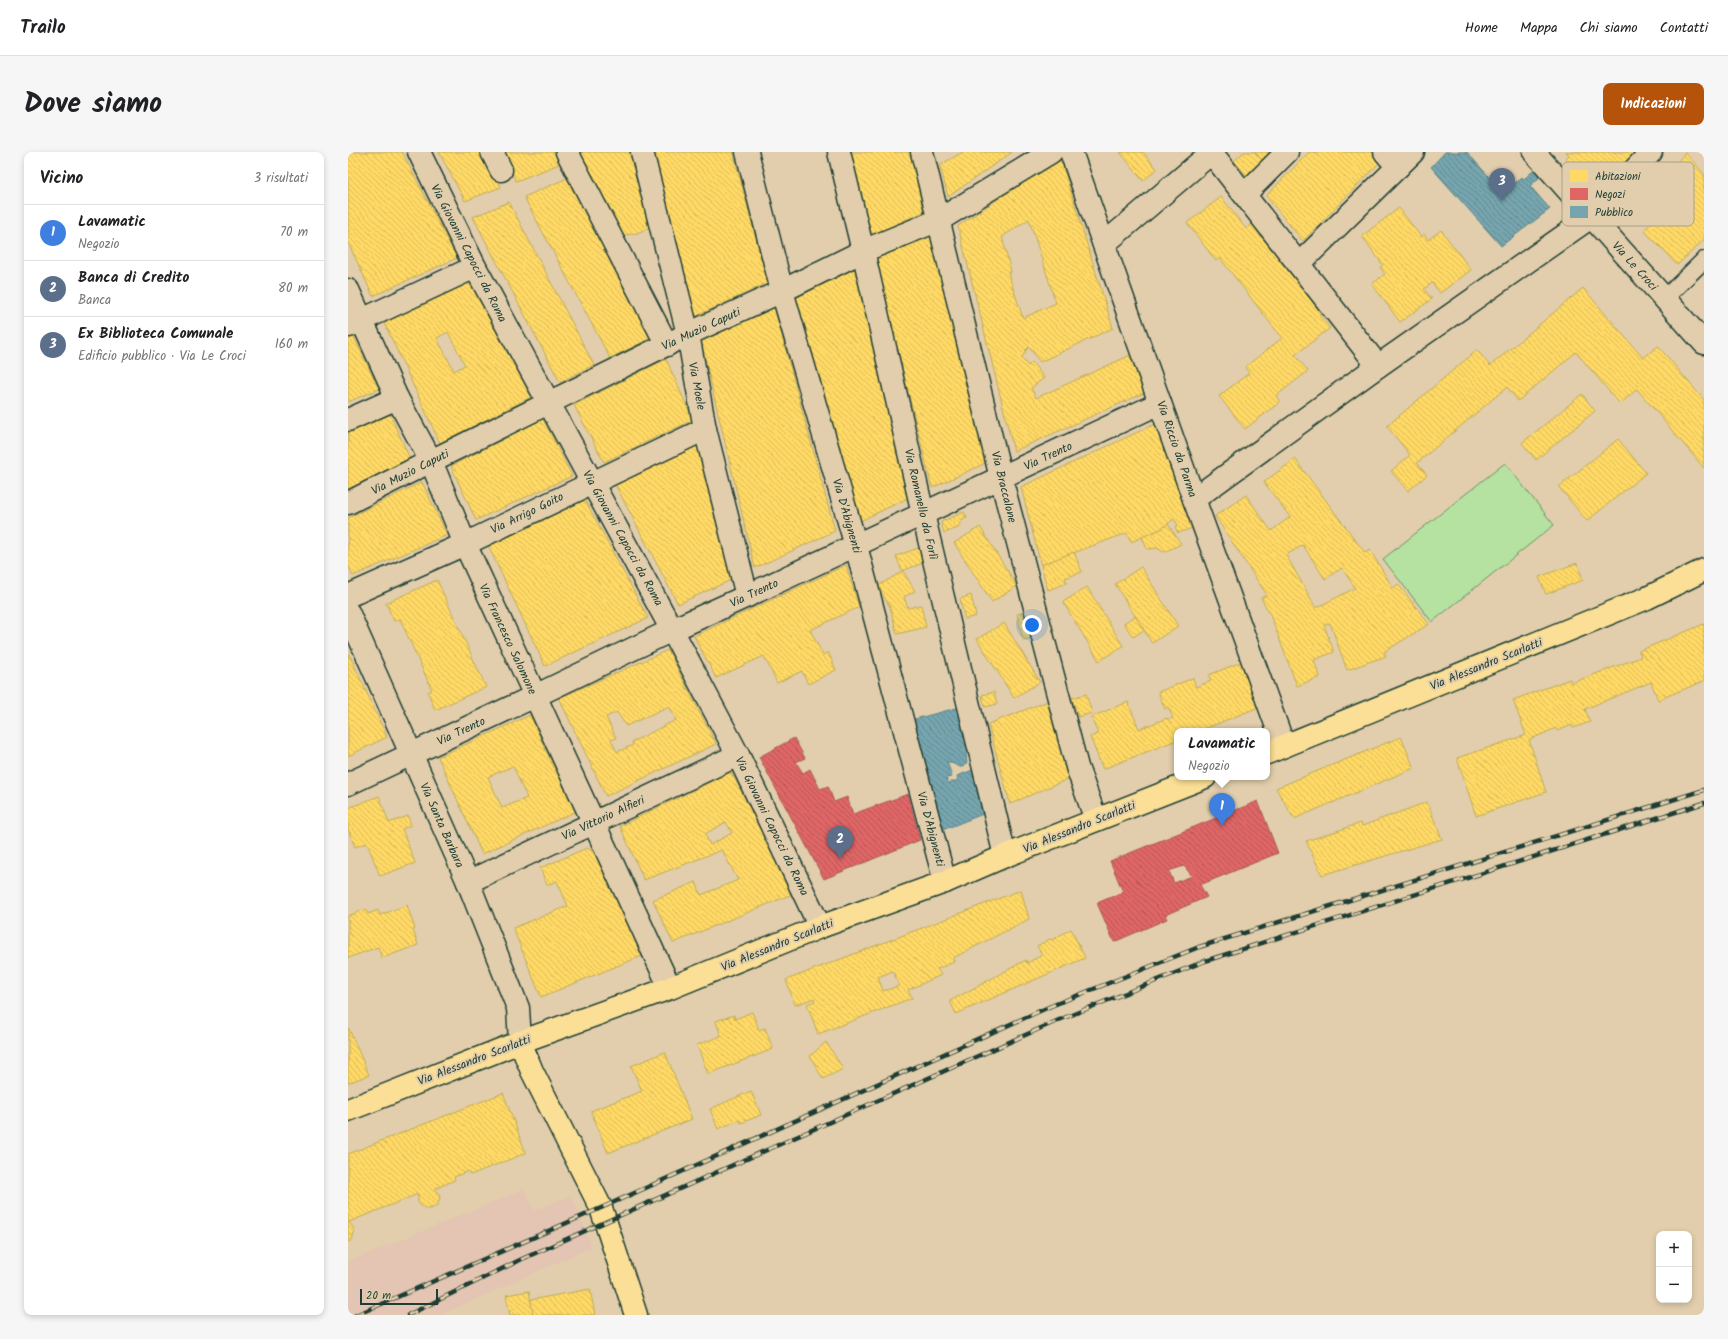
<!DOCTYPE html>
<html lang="it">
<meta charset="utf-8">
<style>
:root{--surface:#fff;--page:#f6f6f6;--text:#202124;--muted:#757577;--line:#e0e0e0;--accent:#b45309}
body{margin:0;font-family:Kalam,sans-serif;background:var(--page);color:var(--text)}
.controls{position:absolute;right:12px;bottom:12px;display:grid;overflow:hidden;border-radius:8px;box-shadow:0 2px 6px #0003}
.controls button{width:36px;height:36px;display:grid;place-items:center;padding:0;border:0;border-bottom:1px solid var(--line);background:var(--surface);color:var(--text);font:20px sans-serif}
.scale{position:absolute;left:12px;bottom:10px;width:78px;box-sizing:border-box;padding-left:4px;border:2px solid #1f3d34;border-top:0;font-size:11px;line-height:14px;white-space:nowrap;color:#1f3d34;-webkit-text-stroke:3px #e2ceac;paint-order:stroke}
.you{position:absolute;left:684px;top:473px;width:14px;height:14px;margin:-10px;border:3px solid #fff;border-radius:50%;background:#1a73e8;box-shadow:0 0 0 6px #1a73e833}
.badge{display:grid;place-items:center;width:26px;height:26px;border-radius:50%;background:var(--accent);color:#fff;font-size:13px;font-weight:700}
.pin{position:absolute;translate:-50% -33px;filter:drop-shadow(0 1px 2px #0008)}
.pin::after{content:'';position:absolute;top:21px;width:14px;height:12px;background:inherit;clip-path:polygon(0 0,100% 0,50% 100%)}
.popup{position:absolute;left:826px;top:576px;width:96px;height:52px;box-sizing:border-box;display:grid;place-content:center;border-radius:8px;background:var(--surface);filter:drop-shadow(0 1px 3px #0005);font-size:13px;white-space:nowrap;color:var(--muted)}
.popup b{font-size:15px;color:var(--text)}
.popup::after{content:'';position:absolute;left:50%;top:100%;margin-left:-8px;border:8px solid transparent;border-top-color:var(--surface)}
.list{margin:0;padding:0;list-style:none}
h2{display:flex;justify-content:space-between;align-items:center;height:52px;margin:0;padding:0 16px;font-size:17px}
h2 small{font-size:13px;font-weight:400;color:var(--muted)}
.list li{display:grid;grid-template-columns:26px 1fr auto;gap:12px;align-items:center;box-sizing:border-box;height:56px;padding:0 16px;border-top:1px solid var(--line)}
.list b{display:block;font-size:15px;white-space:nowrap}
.list p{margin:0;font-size:13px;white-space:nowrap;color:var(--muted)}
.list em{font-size:13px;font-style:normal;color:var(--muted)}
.map{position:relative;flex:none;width:1356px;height:1163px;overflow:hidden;border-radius:8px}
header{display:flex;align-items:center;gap:24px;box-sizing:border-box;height:56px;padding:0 20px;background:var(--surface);border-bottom:1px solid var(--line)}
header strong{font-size:19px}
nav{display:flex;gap:22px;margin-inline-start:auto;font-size:14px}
.intro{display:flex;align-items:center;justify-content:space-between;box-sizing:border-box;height:96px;padding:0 24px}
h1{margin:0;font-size:28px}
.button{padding:10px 18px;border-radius:8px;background:var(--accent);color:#fff;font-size:14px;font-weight:700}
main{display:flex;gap:24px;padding:0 24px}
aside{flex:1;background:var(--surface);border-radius:8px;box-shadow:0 2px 6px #0003}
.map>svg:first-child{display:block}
.built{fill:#e4c4b2}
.garden{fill:#b5e2a0;stroke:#6a906a}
.homes{fill:url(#homes-back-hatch);stroke:#bcaa57;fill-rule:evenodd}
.shops{fill:url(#shops-back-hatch);stroke:#a65a57;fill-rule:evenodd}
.public{fill:url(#public-back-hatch);stroke:#5c868a}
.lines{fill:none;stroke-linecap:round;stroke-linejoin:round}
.service-casing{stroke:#1f3d34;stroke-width:19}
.minor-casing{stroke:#1f3d34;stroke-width:25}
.primary-casing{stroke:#1f3d34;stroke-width:25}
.service{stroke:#e2ceac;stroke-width:16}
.minor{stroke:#e2ceac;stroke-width:22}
.primary{stroke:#fbdf96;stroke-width:22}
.rail-casing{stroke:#1f3d34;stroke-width:4.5}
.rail{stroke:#e2ceac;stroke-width:3;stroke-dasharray:9;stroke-linecap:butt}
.labels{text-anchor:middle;stroke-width:4;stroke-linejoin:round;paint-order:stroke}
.street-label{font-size:12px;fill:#1f3d34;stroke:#e2ceac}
.key{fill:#e2ceac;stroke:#a8a288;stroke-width:1}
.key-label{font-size:11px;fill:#1f3d34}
</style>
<header>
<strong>Trailo</strong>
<nav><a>Home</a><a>Mappa</a><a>Chi siamo</a><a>Contatti</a></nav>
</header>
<div class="intro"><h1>Dove siamo</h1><a class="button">Indicazioni</a></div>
<main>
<aside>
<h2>Vicino<small>3 risultati</small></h2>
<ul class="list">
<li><span class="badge" style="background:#3f7fe0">1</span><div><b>Lavamatic</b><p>Negozio</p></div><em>70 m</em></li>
<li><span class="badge" style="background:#5c6f8a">2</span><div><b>Banca di Credito</b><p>Banca</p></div><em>80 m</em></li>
<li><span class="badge" style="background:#5c6f8a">3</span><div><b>Ex Biblioteca Comunale</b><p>Edificio pubblico · Via Le Croci</p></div><em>160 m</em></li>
</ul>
</aside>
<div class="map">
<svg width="1356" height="1163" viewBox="0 0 1356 1163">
<defs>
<pattern id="homes-back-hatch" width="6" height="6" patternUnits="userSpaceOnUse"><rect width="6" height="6" fill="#ffd966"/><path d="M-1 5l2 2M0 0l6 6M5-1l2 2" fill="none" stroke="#dabb59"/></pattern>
<pattern id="shops-back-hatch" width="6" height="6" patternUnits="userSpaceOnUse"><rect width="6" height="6" fill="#e06666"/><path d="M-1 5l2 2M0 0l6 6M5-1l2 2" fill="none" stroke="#b55555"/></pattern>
<pattern id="public-back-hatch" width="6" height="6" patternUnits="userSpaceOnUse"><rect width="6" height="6" fill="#76a5af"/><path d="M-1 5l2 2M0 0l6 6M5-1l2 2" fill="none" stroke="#60888f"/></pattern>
</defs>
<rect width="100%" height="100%" fill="#e2ceac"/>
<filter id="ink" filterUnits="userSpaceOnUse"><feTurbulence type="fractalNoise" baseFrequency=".025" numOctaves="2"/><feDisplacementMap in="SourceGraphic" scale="8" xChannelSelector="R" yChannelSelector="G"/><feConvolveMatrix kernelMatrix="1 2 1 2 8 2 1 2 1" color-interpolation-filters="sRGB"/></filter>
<g filter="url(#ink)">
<!-- built -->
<path class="built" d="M176,1037L186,1059L223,1043L244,1095L92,1163H0V1110Z"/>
<!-- garden -->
<path class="garden" d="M1157,311L1206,373L1084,470L1035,407Z"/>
<!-- homes -->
<g class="homes">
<path d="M0,0H54L109,106L25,144L0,90Z"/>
<path d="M91,0H134L153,35L117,49Z"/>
<path d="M153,0H208L214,11L168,29Z"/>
<path d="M228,0H285L303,75L289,81L272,84Z"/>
<path d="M306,0H385L420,131L346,165Z"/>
<path d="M502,0H567L580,58L522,84Z"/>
<path d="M615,0H664L600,45L592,13Z"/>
<path d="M772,0H795L809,17L795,29Z"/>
<path d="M896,0H907L917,11L901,26L886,9Z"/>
<path d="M907,0H928L917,11Z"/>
<path d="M961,0H1030L1036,6L955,89L918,44Z"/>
<path d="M1218,0H1287L1250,41L1218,6L1221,3Z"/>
<path d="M1337,1L1356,22V88L1329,113L1296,78L1324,52L1308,34Z"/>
<path d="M712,5L765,176L692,210L681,195L677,199L678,201L673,205L680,214L684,210L696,226L683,236L688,246L785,202L798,240L666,299L610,74ZM681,67L708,151L675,166L660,121L663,120L654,85Z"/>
<path d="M222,25L307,184L262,206L176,45Z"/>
<path d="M873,45L898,77L904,72L973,161L971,163L982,176L947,203L960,219L928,244L932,250L897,277L871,244L901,221L897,215L934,186L872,106L868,109L839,71Z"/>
<path d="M161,50L246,213L212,230L125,65Z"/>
<path d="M1051,56L1073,85L1076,82L1080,88L1093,78L1123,118L1092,141L1084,131L1076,137L1084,147L1052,170L1024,132L1037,122L1032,115L1035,113L1014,84Z"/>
<path d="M587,81L642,309L584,336L527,106Z"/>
<path d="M507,116L562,345L510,370L447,146Z"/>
<path d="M122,129L183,245L92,291L35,168ZM100,180L117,213L106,219L89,186Z"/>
<path d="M1235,136L1295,206L1310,194L1356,248V316L1289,237L1272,252L1228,200L1170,249L1159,235L1069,311L1079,323L1060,339L1043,319L1062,303L1039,274L1129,198L1142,214Z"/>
<path d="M426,155L487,379L407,416L353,190Z"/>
<path d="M5,183L31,237L0,250V185Z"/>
<path d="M318,207L345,268L256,310L226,253Z"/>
<path d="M1234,242L1247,259L1188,308L1174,291Z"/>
<path d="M41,260L62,307L0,337V278Z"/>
<path d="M195,267L224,324L128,368L103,314Z"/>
<path d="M811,270L847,375L830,381L827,375L830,373L826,367L813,377L783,390L779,381L693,413L673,335Z"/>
<path d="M1270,287L1298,321L1239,369L1211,335Z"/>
<path d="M351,292L385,427L330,452L267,332Z"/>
<path d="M947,307L1017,401L1022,398L1045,436L1050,432L1081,472L1036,500L1038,504L999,518L982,471L976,473L986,500L966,508L972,525L949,534L922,462L913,446L919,443L867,364L898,343L923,379L942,365L916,330ZM955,393L977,427L994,416L1007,436L968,456L938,403Z"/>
<path d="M74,330L99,383L5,424L0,412V366Z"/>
<path d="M236,346L300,466L197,514L139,391Z"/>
<path d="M616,360L619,366L614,368L610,376L596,381L593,370Z"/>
<path d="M820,372L833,392L816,400L809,396L799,397L794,385L813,377Z"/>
<path d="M632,375L669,434L644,450L606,391Z"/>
<path d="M576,394L580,409L554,419L548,404Z"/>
<path d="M726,400L734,420L717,426L719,431L700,438L693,413Z"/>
<path d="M1229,411L1235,428L1198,442L1191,425Z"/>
<path d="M498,413L511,455L462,478L475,503L480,500L488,518L460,532L454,519L429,531L416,504L368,526L346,484Z"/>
<path d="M793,415L830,474L804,491L767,432Z"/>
<path d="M555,419L567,439L556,445L560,456L573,453L578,475L549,482L542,455L530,434Z"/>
<path d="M89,428L138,535L87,558L80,540L84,538L52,467L46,469L38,451Z"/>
<path d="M739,435L775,494L751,509L715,450Z"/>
<path d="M623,443L628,464L617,467L612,447Z"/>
<path d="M681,459L687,485L675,488L669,462Z"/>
<path d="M787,464L796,478L785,485L776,471Z"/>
<path d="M656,471L692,530L666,546L629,487Z"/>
<path d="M1356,472V529L1310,548L1303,530L1237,557L1242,570L1225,576L1224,573L1209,579L1208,576L1181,588L1198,640L1128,664L1109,606L1178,583L1165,548L1222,527L1223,531L1293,505L1291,499Z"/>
<path d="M320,498L368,592L258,644L211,546ZM321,554L328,568L284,590L285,593L269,600L263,588L268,586L258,565L269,560L278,574Z"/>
<path d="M0,500L39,585L0,604Z"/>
<path d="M893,510L911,555L851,579H829V588L755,617L742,585L750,582L743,565L780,550L791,577L819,566L820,568L825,566L820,555L817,557L810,540L845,526L848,535L863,529L861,523Z"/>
<path d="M646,540L649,552L637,555L634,543Z"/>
<path d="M738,542L744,561L730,565L724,546Z"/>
<path d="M703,548L722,626L662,652L640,572Z"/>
<path d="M182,563L206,616L211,614L231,658L134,702L90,605ZM165,614L179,646L154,656L140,625Z"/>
<path d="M1053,585L1066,616L946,667L928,636Z"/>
<path d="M383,620L447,741L325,791L305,748L348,730L353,743L390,728L374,698L296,728L272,674ZM378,670L384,681L362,693L357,682Z"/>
<path d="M31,644L41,671L60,664L63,673L54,677L67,711L32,724L19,691L7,695L0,677V656Z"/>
<path d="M1079,650L1094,687L974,723L958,689L1013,671L1014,674Z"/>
<path d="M239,696L250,702L296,803L193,845L165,776L220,754L209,729L199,733L192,716Z"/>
<path d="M673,738L681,767L605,806L606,810L589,817L593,823L560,838L564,846L470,882L459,852L467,849L466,846L447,853L438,828ZM545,819L551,834L535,839L530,825Z"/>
<path d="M59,753L67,777L65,778L70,793L34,806L30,795L0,806V764L18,757L20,762L30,758L32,763Z"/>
<path d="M723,777L737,806L608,862L602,849L678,808L679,811L694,803L689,794L702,787L704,788Z"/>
<path d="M404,860L411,878L417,876L425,897L360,922L349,893L373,884L368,869L386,863L387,867Z"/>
<path d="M0,875L21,923L0,931Z"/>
<path d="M478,890L495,917L475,927L462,904Z"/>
<path d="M317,900L344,967L260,1001L243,959L294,939L283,914Z"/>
<path d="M403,939L413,963L393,971L391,968L370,977L362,957Z"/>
<path d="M155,941L178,1001L122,1023L120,1019L106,1025L107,1028L86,1037L91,1042L92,1046L89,1054L82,1057H78L72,1053L70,1050V1042L1,1070L6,1077V1081L4,1088L0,1090V1002Z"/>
<path d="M242,1137L247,1163H185L182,1148Z"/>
<path d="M181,1139L185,1163H162L158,1143Z"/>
</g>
<!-- shops -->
<g class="shops">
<path d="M446,586L457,606L448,610L455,621L462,617L472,637L480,634L486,650L499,645L505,662L560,642L572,688L476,727L411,605Z"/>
<path d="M910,649L930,701L852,733L859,745L817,763L819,767L766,790L749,751L775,740L762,709ZM836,714L844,724L826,731L821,719Z"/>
</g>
<!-- public -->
<g class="public">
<path d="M1097,0H1119L1155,41L1174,25L1176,27L1187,17L1193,24L1182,34L1202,57L1153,94L1083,15Z"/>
<path d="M612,555L624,601L618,602L619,611L616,615H612L599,609L604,625L598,626L600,631L610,628L609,624L630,616L640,660L592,679L563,568Z"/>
</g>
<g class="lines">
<!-- service casing -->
<g class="service-casing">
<path id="service" d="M1316,147L1356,108"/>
</g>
<!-- minor casing -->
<g class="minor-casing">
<g id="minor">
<path d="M71,0L127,115L324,478L390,603L472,775"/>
<path d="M144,0L153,18"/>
<path d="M219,0L319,193"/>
<path d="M294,0L340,182L357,277L399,444"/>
<path d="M399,0L434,139L508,394L597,730"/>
<path d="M491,0L515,99L575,362L657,704"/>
<path d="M574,0L653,326L729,615L748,668"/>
<path d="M723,0L846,347L936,594"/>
<path d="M863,0L1030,214"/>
<path d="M1037,0L1050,15"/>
<path d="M1186,0L1356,191"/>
<path d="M897,42L939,0"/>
<path d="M756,92L863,1"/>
<path d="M951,112L1065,0"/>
<path d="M0,138L49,246L83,309L117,392L322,836"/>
<path d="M1,174L127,115"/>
<path d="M0,268L49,246"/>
<path d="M846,347L1030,214L1243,65L1303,0"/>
<path d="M0,351L83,309L340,182L434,139L515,99L591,68L703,0"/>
<path d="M0,444L117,392L357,277"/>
<path d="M0,460L120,730L170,856L172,890"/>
<path d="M0,632L187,544L324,478L399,444L812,251"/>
<path d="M120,730L390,603"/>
</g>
</g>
<!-- primary casing -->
<g class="primary-casing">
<g id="primary">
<path d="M919,601L1299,446L1356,418"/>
<path d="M172,890L184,919L253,1056L288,1163"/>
<path d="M0,958L172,890L322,836L472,775L597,730L657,704L857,625"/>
</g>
</g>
<!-- service -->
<use href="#service" class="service"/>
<!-- minor -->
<use href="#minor" class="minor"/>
<!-- primary -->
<use href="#primary" class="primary"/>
<!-- rail casing -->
<g class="rail-casing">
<g id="rail">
<path d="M8,1163L253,1056L703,854L851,795L1356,638"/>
<path d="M60,1163L174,1107L711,868L857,809L1356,651"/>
</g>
</g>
<!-- rail -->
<use href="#rail" class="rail"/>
</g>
</g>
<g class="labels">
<!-- street labels -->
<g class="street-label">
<text transform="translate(121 101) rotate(63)" y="4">Via Giovanni Capocci da Roma</text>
<text transform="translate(1287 114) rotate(48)" y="4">Via Le Croci</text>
<text transform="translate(353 177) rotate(-25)" y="4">Via Muzio Caputi</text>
<text transform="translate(349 234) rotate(79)" y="4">Via Moele</text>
<text transform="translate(829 297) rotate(71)" y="4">Via Riccio da Parma</text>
<text transform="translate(700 304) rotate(-25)" y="4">Via Trento</text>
<text transform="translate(62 320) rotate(-27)" y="4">Via Muzio Caputi</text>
<text transform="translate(656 335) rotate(76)" y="4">Via Braccalone</text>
<text transform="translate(573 352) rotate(77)" y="4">Via Romanello da Forlì</text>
<text transform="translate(179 361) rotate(-26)" y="4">Via Arrigo Goito</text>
<text transform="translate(499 364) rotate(74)" y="4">Via D'Abignenti</text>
<text transform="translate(275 386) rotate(61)" y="4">Via Giovanni Capocci da Roma</text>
<text transform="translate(406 441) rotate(-25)" y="4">Via Trento</text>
<text transform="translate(160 487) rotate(65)" y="4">Via Francesco Salomone</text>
<text transform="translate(1138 512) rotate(-22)" y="4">Via Alessandro Scarlatti</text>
<text transform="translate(113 579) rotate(-25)" y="4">Via Trento</text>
<text transform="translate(255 666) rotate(-25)" y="4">Via Vittorio Alfieri</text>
<text transform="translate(94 673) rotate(66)" y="4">Via Santa Barbara</text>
<text transform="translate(424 674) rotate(64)" y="4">Via Giovanni Capocci da Roma</text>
<text transform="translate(731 675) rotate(-22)" y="4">Via Alessandro Scarlatti</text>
<text transform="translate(583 677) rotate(75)" y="4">Via D'Abignenti</text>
<text transform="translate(429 793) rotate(-22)" y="4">Via Alessandro Scarlatti</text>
<text transform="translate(126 908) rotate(-21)" y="4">Via Alessandro Scarlatti</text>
</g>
</g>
<!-- legend -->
<rect x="1214" y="10" width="132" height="64" rx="6" class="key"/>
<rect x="1222" y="18" width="18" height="12" fill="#ffd966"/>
<rect x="1222" y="36" width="18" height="12" fill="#e06666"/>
<rect x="1222" y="54" width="18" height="12" fill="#76a5af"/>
<g class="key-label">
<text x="1247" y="28">Abitazioni</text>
<text x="1247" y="46">Negozi</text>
<text x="1247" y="64">Pubblico</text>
</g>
</svg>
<div class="controls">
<button>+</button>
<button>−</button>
</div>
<div class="scale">20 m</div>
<div class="you"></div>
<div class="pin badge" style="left:874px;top:674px;background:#3f7fe0">1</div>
<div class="popup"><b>Lavamatic</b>Negozio</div>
<div class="pin badge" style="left:492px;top:707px;background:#5c6f8a">2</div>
<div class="pin badge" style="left:1154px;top:49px;background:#5c6f8a">3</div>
</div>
</main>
